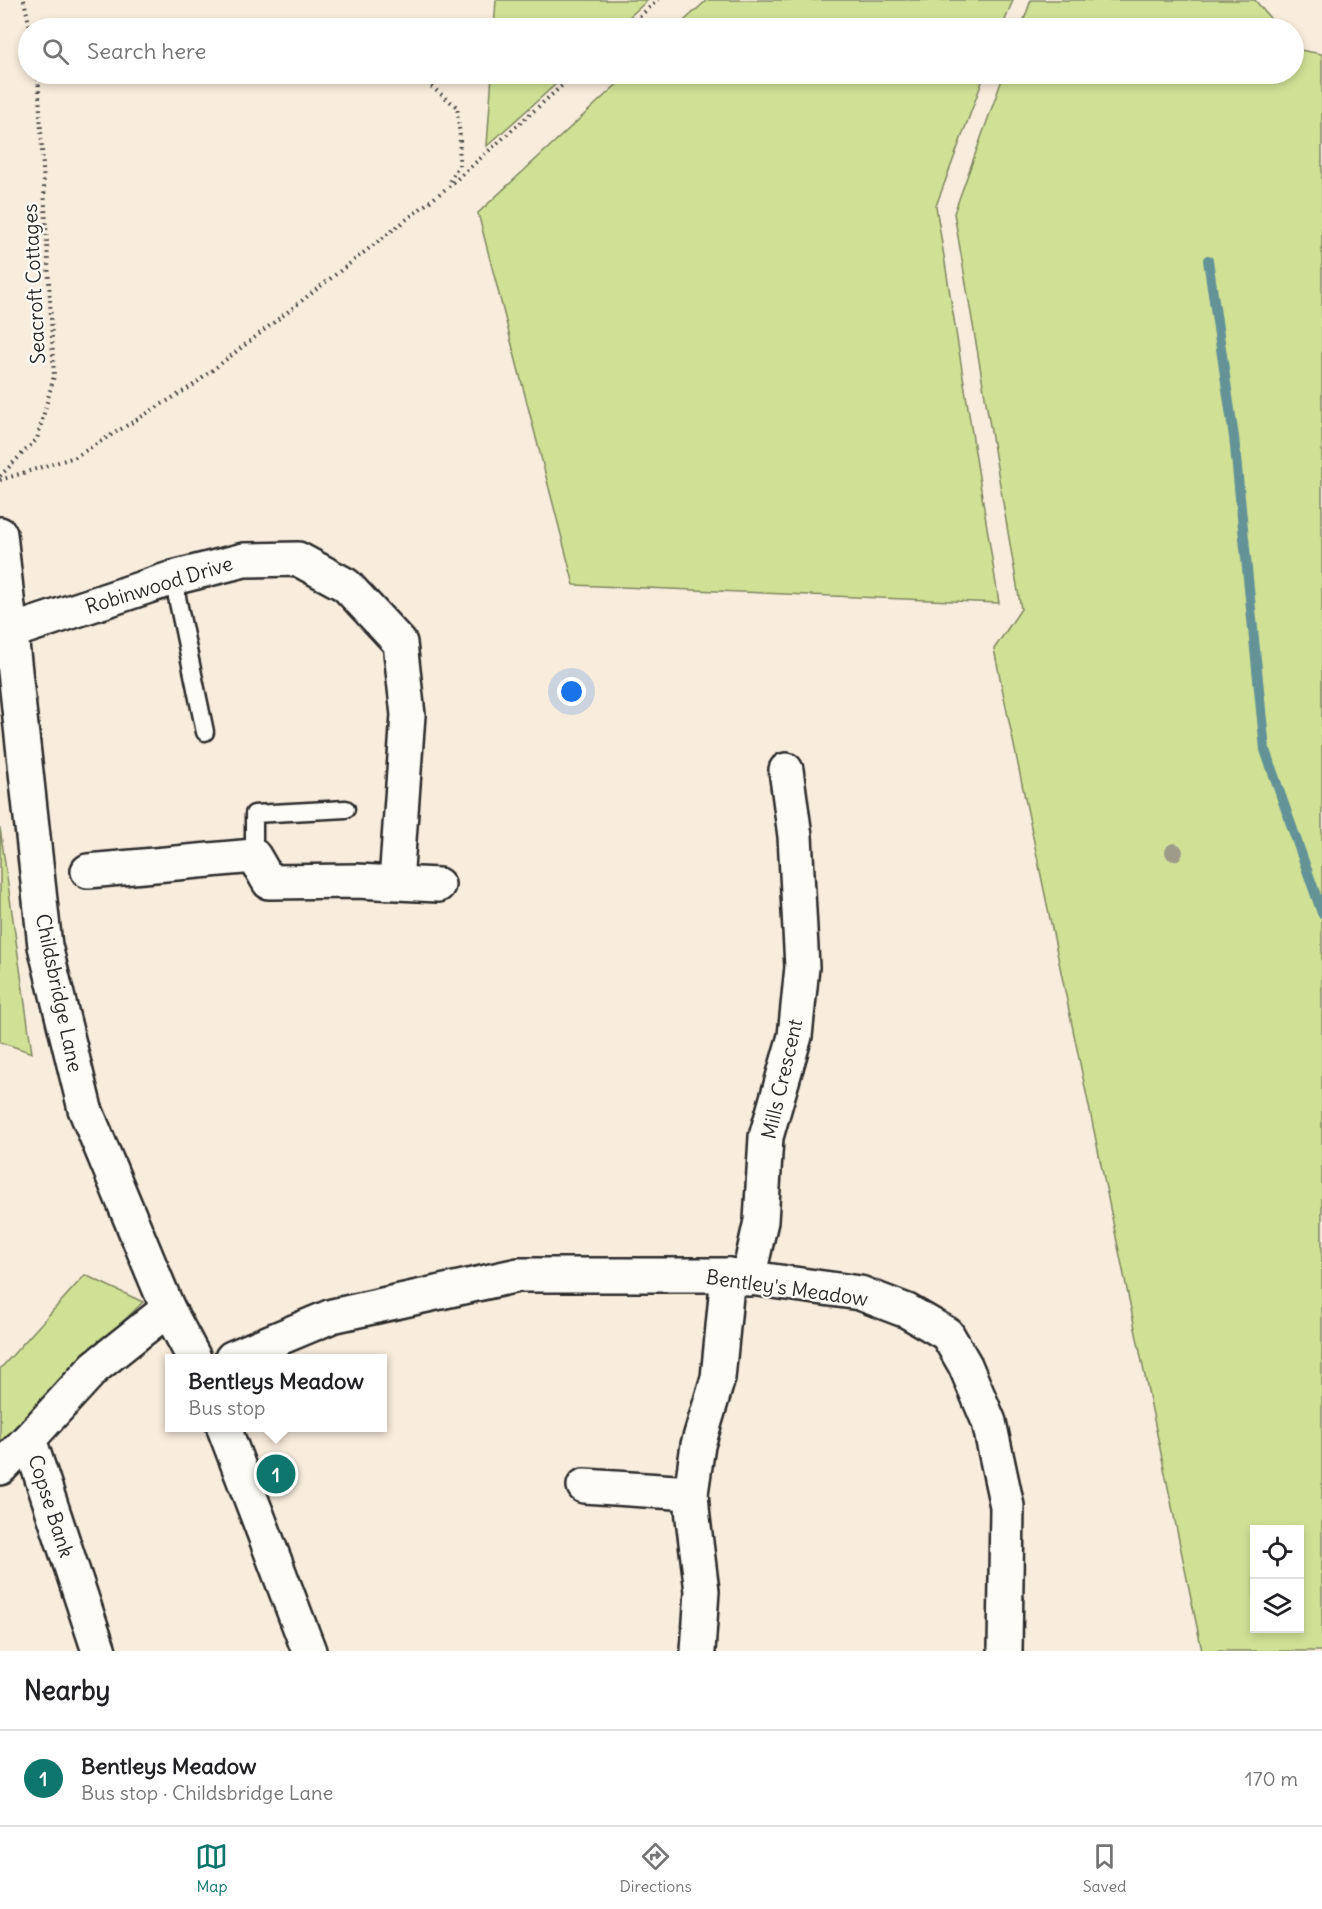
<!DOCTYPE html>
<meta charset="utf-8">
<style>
:root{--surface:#fff;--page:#f2f2f2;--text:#202124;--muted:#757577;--line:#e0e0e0;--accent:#0f766e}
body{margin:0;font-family:Delius,sans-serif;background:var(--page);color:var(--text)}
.controls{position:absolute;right:18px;bottom:18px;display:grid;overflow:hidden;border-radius:0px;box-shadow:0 3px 9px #0003}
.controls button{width:54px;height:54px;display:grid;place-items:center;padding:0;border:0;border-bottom:2px solid var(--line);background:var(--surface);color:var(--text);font:30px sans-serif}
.you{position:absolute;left:572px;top:692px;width:21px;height:21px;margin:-15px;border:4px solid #fff;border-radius:50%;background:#1a73e8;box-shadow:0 0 0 9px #1a73e833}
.badge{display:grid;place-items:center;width:39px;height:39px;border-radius:50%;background:var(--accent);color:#fff;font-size:20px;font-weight:700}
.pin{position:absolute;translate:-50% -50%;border:3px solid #fff;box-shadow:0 2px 6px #0006}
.popup{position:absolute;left:165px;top:1354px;width:222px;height:78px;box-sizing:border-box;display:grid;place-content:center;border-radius:0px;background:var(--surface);filter:drop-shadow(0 2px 4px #0005);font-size:20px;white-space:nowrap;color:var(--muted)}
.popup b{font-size:22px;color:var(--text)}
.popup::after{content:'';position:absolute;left:50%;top:100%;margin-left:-12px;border:12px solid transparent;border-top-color:var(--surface)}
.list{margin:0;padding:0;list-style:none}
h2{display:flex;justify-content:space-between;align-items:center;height:78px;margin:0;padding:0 24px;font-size:26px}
h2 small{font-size:20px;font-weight:400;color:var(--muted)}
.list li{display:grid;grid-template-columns:39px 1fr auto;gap:18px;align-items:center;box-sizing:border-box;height:96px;padding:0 24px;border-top:2px solid var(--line)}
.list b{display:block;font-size:22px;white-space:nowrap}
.list p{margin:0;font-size:20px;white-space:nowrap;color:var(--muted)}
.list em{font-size:20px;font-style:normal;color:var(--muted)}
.icon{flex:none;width:33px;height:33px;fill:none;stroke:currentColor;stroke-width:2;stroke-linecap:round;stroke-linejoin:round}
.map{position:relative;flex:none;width:1322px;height:1651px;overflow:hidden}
.search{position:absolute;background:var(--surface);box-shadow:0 3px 9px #0003;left:18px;right:18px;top:18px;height:66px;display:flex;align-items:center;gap:15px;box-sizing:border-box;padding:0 21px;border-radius:33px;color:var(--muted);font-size:22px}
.sheet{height:174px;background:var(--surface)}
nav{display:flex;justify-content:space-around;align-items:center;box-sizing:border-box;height:84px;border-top:2px solid var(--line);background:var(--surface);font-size:16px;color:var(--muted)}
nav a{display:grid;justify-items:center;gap:3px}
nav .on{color:var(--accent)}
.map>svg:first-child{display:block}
.green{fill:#d0e195;stroke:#7e8660;stroke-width:1.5;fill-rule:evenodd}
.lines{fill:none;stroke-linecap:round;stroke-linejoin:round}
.stream{stroke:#639397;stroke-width:10}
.lane-casing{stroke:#2b2b2b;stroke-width:21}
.street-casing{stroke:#2b2b2b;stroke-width:38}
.secondary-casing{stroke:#2b2b2b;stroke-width:38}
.path{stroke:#2b2b2b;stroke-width:4;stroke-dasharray:1.5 4.5;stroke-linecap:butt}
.lane{stroke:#fdfcf7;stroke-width:16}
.street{stroke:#fdfcf7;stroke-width:33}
.secondary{stroke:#fdfcf7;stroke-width:33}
.tree{fill:#9e9b8a}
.labels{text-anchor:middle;stroke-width:4.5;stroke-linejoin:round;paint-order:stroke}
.street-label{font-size:20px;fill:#2b2b2b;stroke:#fdfcf7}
</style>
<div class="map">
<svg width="1322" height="1651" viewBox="0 0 1322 1651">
<rect width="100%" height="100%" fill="#f8ecdc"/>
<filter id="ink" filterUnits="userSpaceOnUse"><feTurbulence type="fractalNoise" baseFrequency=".0167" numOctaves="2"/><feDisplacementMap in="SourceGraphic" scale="12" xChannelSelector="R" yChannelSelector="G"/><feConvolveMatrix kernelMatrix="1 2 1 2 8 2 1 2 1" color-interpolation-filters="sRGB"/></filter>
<g filter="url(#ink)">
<!-- green -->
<g class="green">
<path d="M496,0H648L617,28H494Z"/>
<path d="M707,0H1013L1002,28H676Z"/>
<path d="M1031,0H1255L1278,28H1021Z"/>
<path d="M1294,47L1295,49L1322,54V1651H1202L994,649L1021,609L954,213L1004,74H1294ZM1254,1530H1300V1628H1254Z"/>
<path d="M492,74H567L487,146Z"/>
<path d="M628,74H985L936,206L999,603L574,585L478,213Z"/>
<path d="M0,828L32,1053L0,1042Z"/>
<path d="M85,1275L143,1302L0,1443V1369Z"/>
</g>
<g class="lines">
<!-- stream -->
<path class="stream" d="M1208,260L1234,437L1265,750L1322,913"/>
<!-- lane casing -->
<g class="lane-casing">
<g id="lane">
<path d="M173,578L205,732"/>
<path d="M254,856V814L346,809"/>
</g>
</g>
<!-- street casing -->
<g class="street-casing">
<g id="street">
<path d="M10,632L173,578L244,560L298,559L346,585L400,643L408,715L396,882"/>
<path d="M88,871L254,856L269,882L356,881L438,885"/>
<path d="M748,1279L761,1221L766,1137L795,1036L802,967L795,836L786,770"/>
<path d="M232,1358L332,1316L518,1275H728L860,1293L907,1311L947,1334L965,1365L989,1422L1007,1506L1005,1651"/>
<path d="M0,1468L29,1439"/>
<path d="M584,1486L691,1493"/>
<path d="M99,1651L29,1439L95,1367L168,1309"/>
<path d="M698,1651L702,1591L693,1518L691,1493L698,1445L718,1378L728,1275"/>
</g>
</g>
<!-- secondary casing -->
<g class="secondary-casing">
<g id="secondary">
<path d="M0,534L45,946L85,1109L168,1309L194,1358"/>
<path d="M224,1428L309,1651"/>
</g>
</g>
<!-- path -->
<g class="path">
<path d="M24,0L30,28"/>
<path d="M626,28L658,0"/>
<path d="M422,79L457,107L460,137L459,165L448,184"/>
<path d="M0,476L37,439L54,376L38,74"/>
<path d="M0,480L75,457L192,386L447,188L575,74"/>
</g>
<!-- lane -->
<use href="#lane" class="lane"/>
<!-- street -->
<use href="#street" class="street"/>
<!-- secondary -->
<use href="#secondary" class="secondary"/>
</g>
<!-- trees -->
<circle class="tree" cx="1174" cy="852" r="9"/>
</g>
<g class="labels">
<!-- street labels -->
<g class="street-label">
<text transform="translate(34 284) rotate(-93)" y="7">Seacroft Cottages</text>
<text transform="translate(159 585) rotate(-17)" y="7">Robinwood Drive</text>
<text transform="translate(59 993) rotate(78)" y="7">Childsbridge Lane</text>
<text transform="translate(782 1079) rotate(-77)" y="7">Mills Crescent</text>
<text transform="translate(787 1288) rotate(8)" y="7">Bentley's Meadow</text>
<text transform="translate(51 1506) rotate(72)" y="7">Copse Bank</text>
</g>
</g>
</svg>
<div class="controls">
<button><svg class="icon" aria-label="locate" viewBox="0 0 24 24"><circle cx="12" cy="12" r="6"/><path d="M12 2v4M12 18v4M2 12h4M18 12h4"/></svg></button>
<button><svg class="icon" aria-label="layers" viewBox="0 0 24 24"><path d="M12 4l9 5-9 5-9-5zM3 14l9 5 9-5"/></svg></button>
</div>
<div class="you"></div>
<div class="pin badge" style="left:276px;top:1474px">1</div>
<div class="popup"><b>Bentleys Meadow</b>Bus stop</div>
<div class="search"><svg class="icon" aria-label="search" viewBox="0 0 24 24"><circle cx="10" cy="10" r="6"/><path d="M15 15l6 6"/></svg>Search here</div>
</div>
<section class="sheet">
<h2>Nearby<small></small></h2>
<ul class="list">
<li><span class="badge">1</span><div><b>Bentleys Meadow</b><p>Bus stop · Childsbridge Lane</p></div><em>170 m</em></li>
</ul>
</section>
<nav>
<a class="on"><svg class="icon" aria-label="map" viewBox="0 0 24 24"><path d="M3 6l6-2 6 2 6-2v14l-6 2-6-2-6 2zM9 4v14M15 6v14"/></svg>Map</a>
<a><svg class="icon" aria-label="directions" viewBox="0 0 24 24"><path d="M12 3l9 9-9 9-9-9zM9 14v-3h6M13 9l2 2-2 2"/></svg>Directions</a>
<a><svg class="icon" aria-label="saved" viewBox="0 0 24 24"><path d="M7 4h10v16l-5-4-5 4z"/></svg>Saved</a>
</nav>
